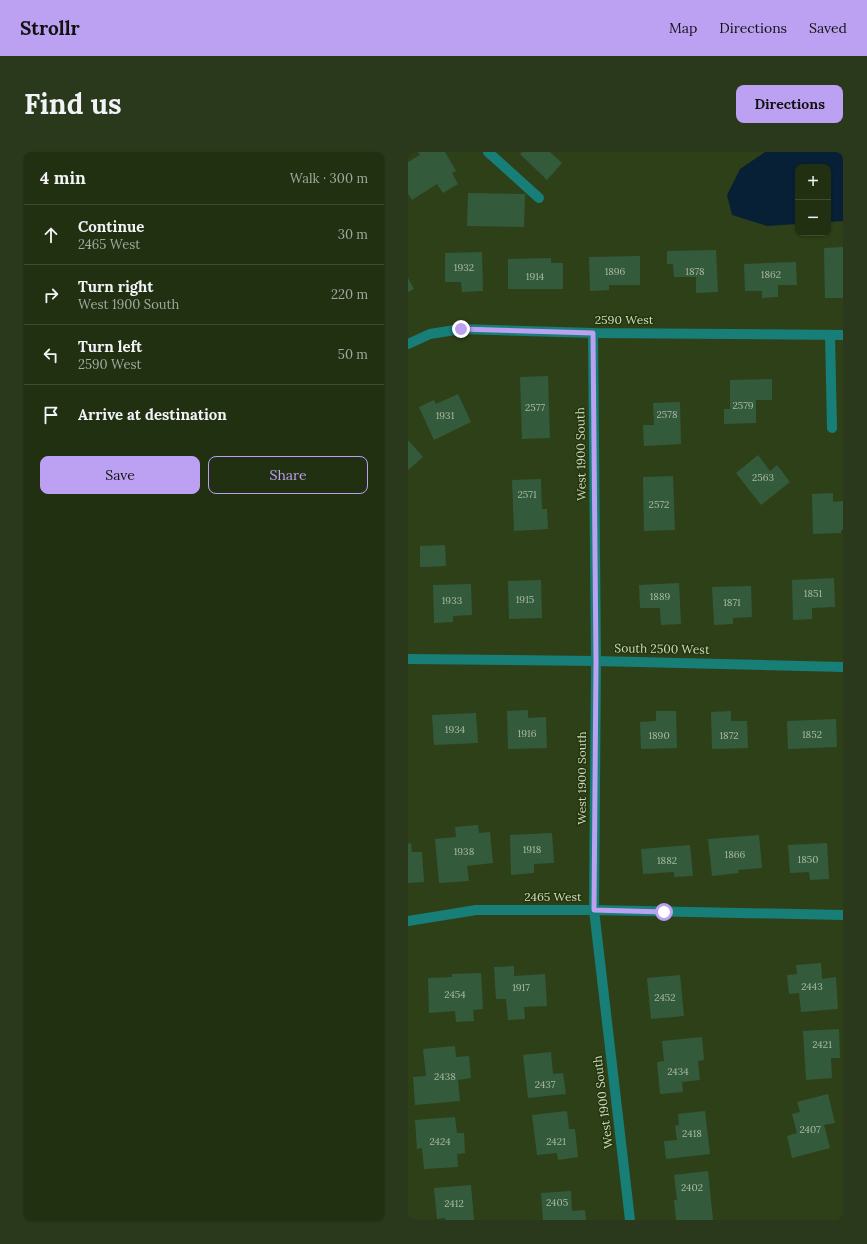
<!DOCTYPE html>
<meta charset="utf-8">
<style>
:root{--surface:#223012;--page:#2a381b;--text:#f1f3f6;--muted:#a2a99f;--line:#3f4b32;--accent:#bca0f2}
body{margin:0;font-family:Lora,serif;background:var(--page);color:var(--text)}
.controls{position:absolute;right:12px;top:12px;display:grid;overflow:hidden;border-radius:8px;box-shadow:0 1px 3px #0004}
.controls button{width:36px;height:36px;display:grid;place-items:center;padding:0;border:0;border-bottom:1px solid var(--line);background:var(--surface);color:var(--text);font:20px sans-serif}
.stop{position:absolute;width:12px;height:12px;margin:-9px;border:3px solid #bca0f2;border-radius:50%;background:#fff}
.stop.end{background:#bca0f2;border-color:#fff;box-shadow:0 1px 4px #0008}
.list{margin:0;padding:0;list-style:none}
h2{display:flex;justify-content:space-between;align-items:center;height:52px;margin:0;padding:0 16px;font-size:17px}
h2 small{font-size:13px;font-weight:400;color:var(--muted)}
.list li{display:grid;grid-template-columns:26px 1fr auto;gap:12px;align-items:center;box-sizing:border-box;height:60px;padding:0 16px;border-top:1px solid var(--line)}
.list b{display:block;font-size:15px;white-space:nowrap}
.list p{margin:0;font-size:13px;white-space:nowrap;color:var(--muted)}
.list em{font-size:13px;font-style:normal;color:var(--muted)}
.actions{display:flex;gap:8px;padding:12px 16px}
.actions a{flex:1;padding:9px 0;border:1px solid var(--accent);border-radius:8px;text-align:center;font-size:14px;color:var(--accent)}
.actions .main{background:var(--accent);color:#111}
.icon{flex:none;width:22px;height:22px;fill:none;stroke:currentColor;stroke-width:2;stroke-linecap:round;stroke-linejoin:round}
.map{position:relative;flex:none;width:435px;height:1068px;overflow:hidden;border-radius:8px}
header{display:flex;align-items:center;gap:24px;box-sizing:border-box;height:56px;padding:0 20px;background:var(--accent);color:#111}
header strong{font-size:19px}
nav{display:flex;gap:22px;margin-inline-start:auto;font-size:14px}
.intro{display:flex;align-items:center;justify-content:space-between;box-sizing:border-box;height:96px;padding:0 24px}
h1{margin:0;font-size:28px}
.button{padding:10px 18px;border-radius:8px;background:var(--accent);color:#111;font-size:14px;font-weight:700}
main{display:flex;gap:24px;padding:0 24px}
aside{flex:1;background:var(--surface);border-radius:8px;box-shadow:0 1px 3px #0004}
.map>svg:first-child{display:block}
.water{fill:#072036}
.building{fill:#345a3c}
.lines{fill:none;stroke-linecap:round;stroke-linejoin:round}
.minor{stroke:#187e78;stroke-width:10}
.route{stroke:#bca0f2;stroke-width:5}
.labels{text-anchor:middle;stroke-width:3;stroke-linejoin:round;paint-order:stroke}
.number-label{font-size:10px;fill:#a8baa1}
.street-label{font-size:12px;fill:#cedac3;stroke:#25360d}
</style>
<header>
<strong>Strollr</strong>
<nav><a>Map</a><a>Directions</a><a>Saved</a></nav>
</header>
<div class="intro"><h1>Find us</h1><a class="button">Directions</a></div>
<main>
<aside>
<h2>4 min<small>Walk · 300 m</small></h2>
<ul class="list">
<li><svg class="icon" aria-label="ahead" viewBox="0 0 24 24"><path d="M12 20V5M6 11l6-6 6 6"/></svg><div><b>Continue</b><p>2465 West</p></div><em>30 m</em></li>
<li><svg class="icon" aria-label="right" viewBox="0 0 24 24"><path d="M7 20v-9h11M14 6l5 5-5 5"/></svg><div><b>Turn right</b><p>West 1900 South</p></div><em>220 m</em></li>
<li><svg class="icon" aria-label="left" viewBox="0 0 24 24"><path d="M17 20v-9H6M10 6l-5 5 5 5"/></svg><div><b>Turn left</b><p>2590 West</p></div><em>50 m</em></li>
<li><svg class="icon" aria-label="arrive" viewBox="0 0 24 24"><path d="M6 21V4h12l-3 4 3 4H6"/></svg><div><b>Arrive at destination</b></div></li>
</ul>
<div class="actions"><a class="main">Save</a><a>Share</a></div>
</aside>
<div class="map">
<svg width="435" height="1068" viewBox="0 0 435 1068">
<rect width="100%" height="100%" fill="#2e4018"/>
<!-- water -->
<path class="water" d="M357,0H435V69L420,70V15H390V72L359,74L324,63L319,43L332,17Z"/>
<!-- building -->
<g class="building">
<path d="M10,0H37L48,19L44,21L50,32L35,41L29,32L4,48L0,42V10L12,3Z"/>
<path d="M114,0H142L154,11L139,28L112,2Z"/>
<path d="M60,41L117,42L116,75L59,74Z"/>
<path d="M435,95V146H417L416,96Z"/>
<path d="M308,98L310,140L288,141V125H266L265,112H259V99Z"/>
<path d="M74,100L75,139L54,140L53,130H37V101Z"/>
<path d="M232,104V133H201V138L182,139L181,105Z"/>
<path d="M143,106V111H155V137H100V107Z"/>
<path d="M388,110L389,133H370V145L354,146V139H337L336,112Z"/>
<path d="M0,126L6,137L0,140Z"/>
<path d="M140,224L142,286L114,287L112,225Z"/>
<path d="M364,227V248H348V271L316,272V257H322V228Z"/>
<path d="M50,242L63,270L26,288L11,255L26,248L28,252Z"/>
<path d="M272,250L273,292L236,294L235,273H246L245,251Z"/>
<path d="M0,288L15,305L0,318Z"/>
<path d="M350,303L362,319L369,313L382,330L353,353L328,321Z"/>
<path d="M265,324L267,378L236,379L235,325Z"/>
<path d="M133,327L134,357H139L140,377L106,379L104,328Z"/>
<path d="M425,341V350L435,349V378H433V381L405,382L404,342Z"/>
<path d="M37,393L38,414L12,415V394Z"/>
<path d="M426,426L427,455L404,456V467L385,468L384,428Z"/>
<path d="M133,428L134,466L101,467L100,429Z"/>
<path d="M271,431L273,472L253,473L252,456H232L231,433Z"/>
<path d="M63,432L64,463L45,464V470L26,471L25,433Z"/>
<path d="M343,434L344,465L325,466V472L306,473L304,435Z"/>
<path d="M120,558V566L138,565L139,596L100,597L99,559Z"/>
<path d="M248,559H268L269,596L233,597L232,570L248,569Z"/>
<path d="M323,559V569H339L340,596L304,597L303,560Z"/>
<path d="M68,561L70,591L26,593L24,563Z"/>
<path d="M428,567L429,595L380,597L379,569Z"/>
<path d="M70,673L71,681L82,680L85,711L59,714L61,729L31,731L27,687L48,685L47,675Z"/>
<path d="M144,681L146,711L126,712V721L103,723L102,683Z"/>
<path d="M351,683L354,716L330,718L331,721L304,724L300,687Z"/>
<path d="M3,691L4,700H14L16,730L0,731V692Z"/>
<path d="M419,691L421,727L402,728L401,720L382,721L380,693Z"/>
<path d="M282,693L285,724L266,725V720L235,722L233,697Z"/>
<path d="M413,811L414,827L428,825L430,857L393,860L391,841L381,842L379,823L389,822L388,813Z"/>
<path d="M106,814V824L137,822L139,854L116,855L117,867L100,868L98,847H88L86,815Z"/>
<path d="M73,821L75,857L65,858L66,869L48,870L47,859L21,861L20,826L44,825V822Z"/>
<path d="M272,823L276,864L243,867L239,826Z"/>
<path d="M431,877L432,906H423L424,926L398,928L395,879Z"/>
<path d="M294,885L296,908L290,909L292,928L274,930L275,940L252,942L249,910L256,909L254,889Z"/>
<path d="M47,894L48,905L61,904L63,926L50,928L52,949L7,953L5,925L18,924L15,897Z"/>
<path d="M143,900L145,922L155,921L158,942L120,946L115,903Z"/>
<path d="M420,942L427,971L416,973L422,996L384,1006L379,984L389,981L384,962L392,960L389,950Z"/>
<path d="M159,959L161,977H167L170,1005L150,1008L149,1001L129,1003L124,963Z"/>
<path d="M297,959L302,1002L258,1007L256,989L269,988L267,974L271,973L270,962Z"/>
<path d="M47,965L49,981H56L57,1001L49,1002L50,1015L16,1017L14,996L9,997L7,968Z"/>
<path d="M300,1019L305,1068H268L266,1048H269L266,1023Z"/>
<path d="M63,1033L66,1068H37V1066L29,1067L26,1036Z"/>
<path d="M163,1039L164,1059L177,1058L178,1068H135L133,1041Z"/>
</g>
<g class="lines">
<!-- minor -->
<g class="minor">
<path d="M80,0L131,46"/>
<path d="M185,181L188,509L186,758L222,1068"/>
<path d="M422,183L424,276"/>
<path d="M0,192L22,182L53,177L185,181L435,183"/>
<path d="M0,507L188,509L435,515"/>
<path d="M0,769L68,758H186L435,763"/>
</g>
</g>
<g class="lines">
<!-- route -->
<path class="route" d="M53,177L185,181L188,509L186,758L256,760"/>
</g>
<g class="labels">
<!-- number labels -->
<g class="number-label">
<text x="56" y="119">1932</text>
<text x="207" y="123">1896</text>
<text x="287" y="123">1878</text>
<text x="363" y="126">1862</text>
<text x="127" y="128">1914</text>
<text x="335" y="257">2579</text>
<text x="127" y="259">2577</text>
<text x="259" y="266">2578</text>
<text x="37" y="267">1931</text>
<text x="355" y="329">2563</text>
<text x="119" y="346">2571</text>
<text x="251" y="356">2572</text>
<text x="405" y="445">1851</text>
<text x="252" y="448">1889</text>
<text x="117" y="451">1915</text>
<text x="44" y="452">1933</text>
<text x="324" y="454">1871</text>
<text x="47" y="581">1934</text>
<text x="119" y="585">1916</text>
<text x="404" y="586">1852</text>
<text x="251" y="587">1890</text>
<text x="321" y="587">1872</text>
<text x="124" y="701">1918</text>
<text x="56" y="703">1938</text>
<text x="327" y="706">1866</text>
<text x="400" y="711">1850</text>
<text x="259" y="712">1882</text>
<text x="404" y="838">2443</text>
<text x="113" y="839">1917</text>
<text x="47" y="846">2454</text>
<text x="257" y="849">2452</text>
<text x="414" y="896">2421</text>
<text x="270" y="923">2434</text>
<text x="37" y="928">2438</text>
<text x="137" y="936">2437</text>
<text x="402" y="981">2407</text>
<text x="284" y="985">2418</text>
<text x="32" y="993">2424</text>
<text x="148" y="993">2421</text>
<text x="284" y="1039">2402</text>
<text x="149" y="1054">2405</text>
<text x="46" y="1055">2412</text>
</g>
<!-- street labels -->
<g class="street-label">
<text x="216" y="172">2590 West</text>
<text transform="translate(173 302) rotate(-91)" y="4">West 1900 South</text>
<text transform="translate(254 497) rotate(1)" y="4">South 2500 West</text>
<text transform="translate(174 626) rotate(-90)" y="4">West 1900 South</text>
<text x="145" y="749">2465 West</text>
<text transform="translate(195 950) rotate(-97)" y="4">West 1900 South</text>
</g>
</g>
</svg>
<div class="controls">
<button>+</button>
<button>−</button>
</div>
<div class="stop" style="left:256px;top:760px"></div>
<div class="stop end" style="left:53px;top:177px"></div>
</div>
</main>
